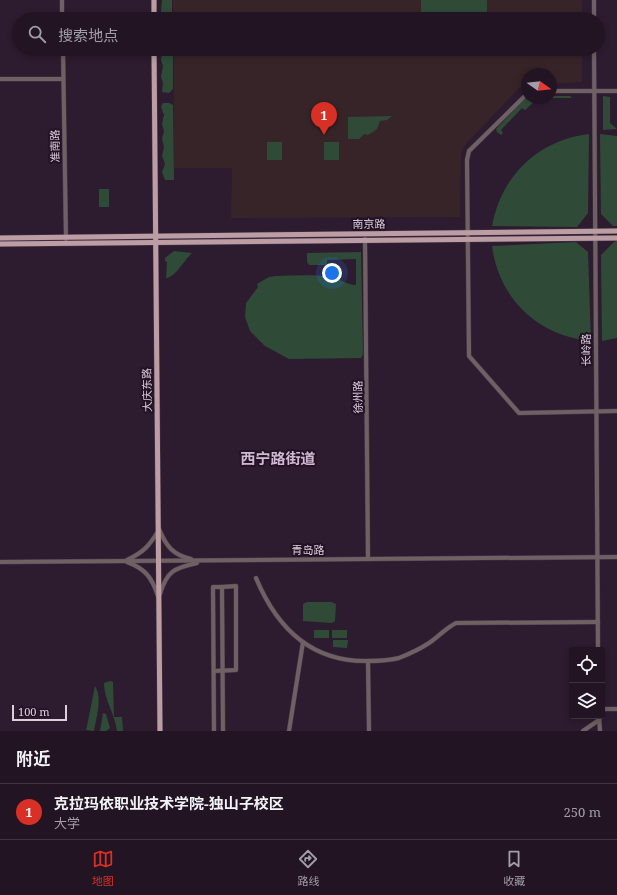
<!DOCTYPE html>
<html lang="zh">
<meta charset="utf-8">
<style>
:root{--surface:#221423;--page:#2a1d2b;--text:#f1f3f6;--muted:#a29ea6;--line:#3f3341;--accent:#d93025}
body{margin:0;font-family:"Noto Serif","Noto Sans SC",serif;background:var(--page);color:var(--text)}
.controls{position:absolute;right:12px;bottom:12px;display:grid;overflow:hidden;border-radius:4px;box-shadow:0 2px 6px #0003}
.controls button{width:36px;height:36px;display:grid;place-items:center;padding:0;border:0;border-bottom:1px solid var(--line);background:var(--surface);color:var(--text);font:20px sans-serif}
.compass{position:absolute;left:521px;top:68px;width:36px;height:36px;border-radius:50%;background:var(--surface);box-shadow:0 2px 6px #0003;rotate:105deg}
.scale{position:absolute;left:12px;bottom:10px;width:55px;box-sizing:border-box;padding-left:4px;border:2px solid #dccfdc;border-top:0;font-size:11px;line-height:14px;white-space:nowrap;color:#dccfdc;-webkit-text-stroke:3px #231225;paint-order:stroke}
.you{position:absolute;left:332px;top:273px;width:14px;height:14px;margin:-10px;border:3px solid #fff;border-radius:50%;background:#1a73e8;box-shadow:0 0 0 6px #1a73e833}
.badge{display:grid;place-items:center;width:26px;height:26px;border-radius:50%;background:var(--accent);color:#fff;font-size:13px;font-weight:700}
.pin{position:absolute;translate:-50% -33px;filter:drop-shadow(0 1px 2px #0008)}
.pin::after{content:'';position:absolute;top:21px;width:14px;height:12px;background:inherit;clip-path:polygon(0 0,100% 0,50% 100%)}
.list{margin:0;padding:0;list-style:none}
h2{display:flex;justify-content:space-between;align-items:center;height:52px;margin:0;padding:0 16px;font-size:17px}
h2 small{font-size:13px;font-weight:400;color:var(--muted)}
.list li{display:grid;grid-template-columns:26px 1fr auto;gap:12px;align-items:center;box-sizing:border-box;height:56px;padding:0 16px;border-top:1px solid var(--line)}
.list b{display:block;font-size:15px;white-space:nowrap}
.list p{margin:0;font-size:13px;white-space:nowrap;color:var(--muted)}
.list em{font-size:13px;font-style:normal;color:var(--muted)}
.icon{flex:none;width:22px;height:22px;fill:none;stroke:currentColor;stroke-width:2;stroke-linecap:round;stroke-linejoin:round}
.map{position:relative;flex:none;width:617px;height:731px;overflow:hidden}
.search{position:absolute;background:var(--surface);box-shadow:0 2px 6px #0003;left:12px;right:12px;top:12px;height:44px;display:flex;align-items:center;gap:10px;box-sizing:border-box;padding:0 14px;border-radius:22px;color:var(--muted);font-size:15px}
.sheet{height:108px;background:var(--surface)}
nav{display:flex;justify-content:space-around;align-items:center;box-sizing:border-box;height:56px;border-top:1px solid var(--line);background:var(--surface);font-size:11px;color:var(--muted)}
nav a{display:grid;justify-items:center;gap:2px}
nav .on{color:var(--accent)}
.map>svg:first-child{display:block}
.education{fill:#372429}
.green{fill:#2f4b38}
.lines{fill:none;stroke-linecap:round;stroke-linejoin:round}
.minor-casing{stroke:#49384b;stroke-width:5}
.major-casing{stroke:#49384b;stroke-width:6}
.minor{stroke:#6f6063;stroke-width:4}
.major{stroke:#bc9da3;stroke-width:5}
.labels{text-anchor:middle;stroke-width:4;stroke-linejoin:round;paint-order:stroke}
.street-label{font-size:11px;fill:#dccfdc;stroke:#231225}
.district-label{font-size:15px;font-weight:bold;fill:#cfb8d1;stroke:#231225}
</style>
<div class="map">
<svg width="617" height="731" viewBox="0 0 617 731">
<rect width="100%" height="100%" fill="#2d1b2f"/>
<!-- education -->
<g class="education">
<rect x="173" y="0" width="409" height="19"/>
<path d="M174,49H582V82L551,84V74H527V86L519,88L465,145L461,153L460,217L231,218L232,168H174Z"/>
</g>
<!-- green -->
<g class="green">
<path d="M162,0H172V19H163L161,11Z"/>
<rect x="421" y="0" width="66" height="16"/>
<path d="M163,49H173V89L169,93L162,92L163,83L161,77L163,66L161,60Z"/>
<path d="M551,96H570L572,98H545L544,101H535L525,110L522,108L501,130L503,133L501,135L497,132L496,129L524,100L528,98H551Z"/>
<path d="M603,96L610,97V123L617,129L603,130Z"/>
<path d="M163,103H169L173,105L174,180H165L162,172L165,164L162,156L164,147L162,139L164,131L162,124L164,115L161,107Z"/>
<path d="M392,116L387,120L380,121L377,129L368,135L364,134L359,139H348V117Z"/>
<path d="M589,134L588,213L577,227L492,226C501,176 538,140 589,134Z"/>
<path d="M600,134L617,136V226H613L601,214Z"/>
<rect x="267" y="142" width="15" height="18"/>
<rect x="324" y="142" width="15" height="18"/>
<rect x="99" y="189" width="10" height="18"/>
<path d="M617,241V338L602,341L601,255L614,242Z"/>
<path d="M576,242L588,252L591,341C538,336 499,299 492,246Z"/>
<path d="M174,251L192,253C185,259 175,278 166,278L167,262L165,261V258Z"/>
<path d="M361,252L363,354L361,358L289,359L265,346L250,331L245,317L246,303L258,287L257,284L269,277L276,276C294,276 312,274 330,277C339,278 347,285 356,285V259L327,260V265H309L307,262V253Z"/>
<path d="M307,602H331L336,604L335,621L332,623L303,621V604Z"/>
<rect x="314" y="630" width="15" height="8"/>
<rect x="332" y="630" width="15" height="8"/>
<path d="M333,640H348L347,648L333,647Z"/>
<path d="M110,681L113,682L114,717H122L123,731H117C115,714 104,700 104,683Z"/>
<path d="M95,686C103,699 96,718 94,731L86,730L87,726Z"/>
<path d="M103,713L106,714L110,728L106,731H100Z"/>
</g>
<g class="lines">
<!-- minor casing -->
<g class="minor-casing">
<g id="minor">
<path d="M62,0V19"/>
<path d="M594,0V19"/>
<path d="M63,49L66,239"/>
<path d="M594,49L598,650"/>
<path d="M0,79H63"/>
<path d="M551,91H617"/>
<path d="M527,94L469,151L467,160L469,356L519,413L617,411"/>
<path d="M365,239L368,559"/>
<path d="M159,529C166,546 173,555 191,559"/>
<path d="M127,560C144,552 149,546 159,530"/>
<path d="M0,562L617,557"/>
<path d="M127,562C146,569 152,578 158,596"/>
<path d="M256,578C276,626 310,661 365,661C376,661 388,661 399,658C409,654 420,649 429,643C438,637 446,628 456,623L598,622"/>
<path d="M160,594C167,571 174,568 197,563"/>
<path d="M368,661L369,731"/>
<path d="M214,671L236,670V586L222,587"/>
<path d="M602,709H617"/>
<path d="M599,716L600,731"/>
<path d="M214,731L213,587H222L223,731"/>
<path d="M289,731L303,642"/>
<path d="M583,731L599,720"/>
</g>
</g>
<!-- major casing -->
<g class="major-casing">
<g id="major">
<path d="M154,0V19"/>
<path d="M154,49L160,731"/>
<path d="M0,238L617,231"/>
<path d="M0,244L617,238"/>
</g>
</g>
<!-- minor -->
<use href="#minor" class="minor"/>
<!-- major -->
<use href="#major" class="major"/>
</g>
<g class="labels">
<!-- street labels -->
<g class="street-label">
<text transform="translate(55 146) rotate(-91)" y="4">准南路</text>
<text transform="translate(369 224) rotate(-1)" y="4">南京路</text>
<text transform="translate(586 350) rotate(-90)" y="4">长岭路</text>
<text transform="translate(147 390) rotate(-91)" y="4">大庆东路</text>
<text transform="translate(358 397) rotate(-91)" y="4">徐州路</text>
<text x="308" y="554">青岛路</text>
</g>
<!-- district labels -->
<g class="district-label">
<text x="278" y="464">西宁路街道</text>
</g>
</g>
</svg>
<div class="controls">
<button><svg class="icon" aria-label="locate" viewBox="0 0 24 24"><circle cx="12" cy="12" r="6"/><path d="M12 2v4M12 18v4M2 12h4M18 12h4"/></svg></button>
<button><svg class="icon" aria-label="layers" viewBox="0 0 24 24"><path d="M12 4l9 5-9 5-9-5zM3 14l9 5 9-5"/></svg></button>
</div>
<svg class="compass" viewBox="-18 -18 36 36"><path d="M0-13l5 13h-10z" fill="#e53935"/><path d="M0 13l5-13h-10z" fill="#a29ea6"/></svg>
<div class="scale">100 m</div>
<div class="you"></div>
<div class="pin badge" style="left:324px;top:135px">1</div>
<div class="search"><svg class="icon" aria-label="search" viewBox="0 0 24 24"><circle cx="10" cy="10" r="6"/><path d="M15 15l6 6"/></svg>搜索地点</div>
</div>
<section class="sheet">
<h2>附近<small></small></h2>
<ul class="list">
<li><span class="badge">1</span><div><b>克拉玛依职业技术学院-独山子校区</b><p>大学</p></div><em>250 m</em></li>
</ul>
</section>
<nav>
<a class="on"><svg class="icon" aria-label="map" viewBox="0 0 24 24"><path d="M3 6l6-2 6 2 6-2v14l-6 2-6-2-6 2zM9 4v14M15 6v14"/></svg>地图</a>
<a><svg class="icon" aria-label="directions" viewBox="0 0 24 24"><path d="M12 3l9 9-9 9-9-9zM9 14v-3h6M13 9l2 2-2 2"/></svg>路线</a>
<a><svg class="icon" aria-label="saved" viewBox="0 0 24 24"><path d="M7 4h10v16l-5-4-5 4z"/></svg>收藏</a>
</nav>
